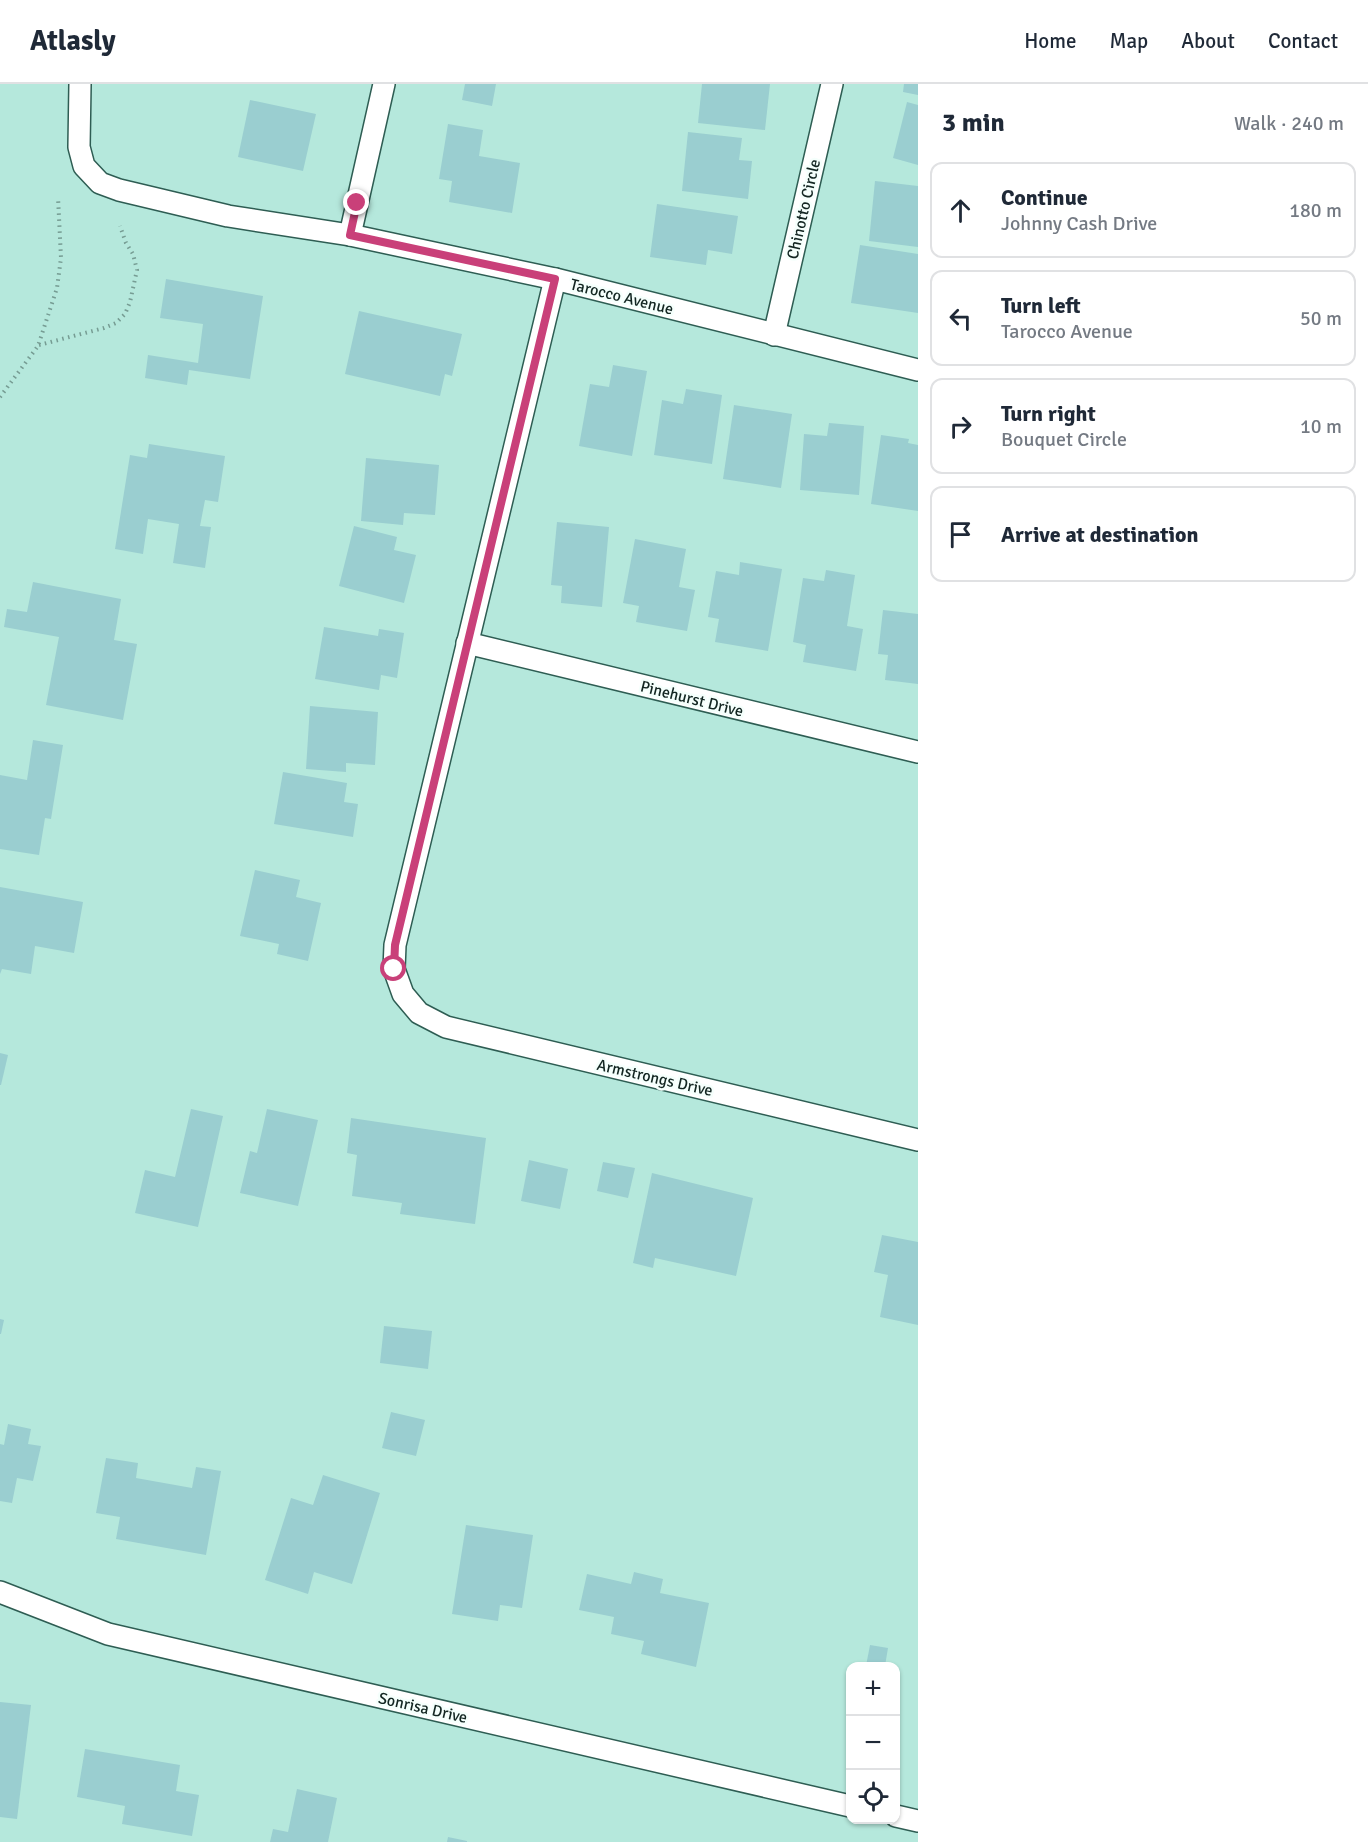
<!DOCTYPE html>
<meta charset="utf-8">
<style>
:root{--surface:#fff;--page:#f2f2f3;--text:#1f2937;--muted:#747a83;--line:#e0e1e3}
body{margin:0;font-family:Signika,sans-serif;background:var(--page);color:var(--text)}
.controls{position:absolute;right:18px;bottom:18px;display:grid;overflow:hidden;border-radius:12px;box-shadow:0 2px 4px #0004}
.controls button{width:54px;height:54px;display:grid;place-items:center;padding:0;border:0;border-bottom:2px solid var(--line);background:var(--surface);color:var(--text);font:30px sans-serif}
.stop{position:absolute;width:18px;height:18px;margin:-14px;border:4px solid #c94079;border-radius:50%;background:#fff}
.stop.end{background:#c94079;border-color:#fff;box-shadow:0 2px 6px #0008}
.list{margin:0;padding:0;list-style:none}
h2{display:flex;justify-content:space-between;align-items:center;height:78px;margin:0;padding:0 24px;font-size:26px}
h2 small{font-size:20px;font-weight:400;color:var(--muted)}
.list li{display:grid;grid-template-columns:39px 1fr auto;gap:18px;align-items:center;box-sizing:border-box;height:96px;margin:0 12px 12px;padding:0 12px;border:2px solid var(--line);border-radius:12px}
.list b{display:block;font-size:22px;white-space:nowrap}
.list p{margin:0;font-size:20px;white-space:nowrap;color:var(--muted)}
.list em{font-size:20px;font-style:normal;color:var(--muted)}
.icon{flex:none;width:33px;height:33px;fill:none;stroke:currentColor;stroke-width:2;stroke-linecap:round;stroke-linejoin:round}
.map{position:relative;flex:none;width:918px;height:1758px;overflow:hidden}
header{display:flex;align-items:center;gap:36px;box-sizing:border-box;height:84px;padding:0 30px;background:var(--surface);border-bottom:2px solid var(--line)}
header strong{font-size:28px}
nav{display:flex;gap:33px;margin-inline-start:auto;font-size:21px}
main{display:flex}
aside{flex:1;background:var(--surface)}
.map>svg:first-child{display:block}
.building{fill:#9aced0}
.lines{fill:none;stroke-linecap:round;stroke-linejoin:round}
.minor-casing{stroke:#2e5d53;stroke-width:24}
.path{stroke:#769c93;stroke-width:4;stroke-dasharray:1.5 4.5;stroke-linecap:butt}
.minor{stroke:#fff;stroke-width:21}
.route{stroke:#c94079;stroke-width:8}
.labels{text-anchor:middle;stroke-width:5;stroke-linejoin:round;paint-order:stroke}
.street-label{font-size:16px;fill:#132622;stroke:#f5fffc}
</style>
<header>
<strong>Atlasly</strong>
<nav><a>Home</a><a>Map</a><a>About</a><a>Contact</a></nav>
</header>
<main>
<div class="map">
<svg width="918" height="1758" viewBox="0 0 918 1758">
<rect width="100%" height="100%" fill="#b5e8dc"/>
<!-- building -->
<g class="building">
<path d="M465,0H496L492,22L462,16Z"/>
<path d="M702,0H770L765,46L698,39Z"/>
<path d="M904,0H918V11L903,8Z"/>
<path d="M250,16L316,30L303,87L238,73Z"/>
<path d="M907,18L918,21V81L893,74Z"/>
<path d="M448,40L483,46L479,72L520,79L512,129L449,118L452,97L439,95Z"/>
<path d="M688,48L742,54L739,76L752,77L748,115L682,107Z"/>
<path d="M875,97L918,102V163L869,157Z"/>
<path d="M657,120L738,132L732,170L708,166L706,181L650,173Z"/>
<path d="M860,161L918,170V229L851,219Z"/>
<path d="M166,195L263,212L250,295L189,286L187,301L145,294L148,271L198,279L203,240L160,234Z"/>
<path d="M359,227L462,250L452,292L445,290L440,312L345,290Z"/>
<path d="M613,281L647,287L632,372L579,362L590,300L609,303Z"/>
<path d="M686,305L722,311L712,380L654,371L662,316L683,320Z"/>
<path d="M734,321L792,330L781,404L723,395Z"/>
<path d="M829,339L864,342L859,411L800,406L804,350L827,352Z"/>
<path d="M881,351L909,355L908,359L918,361V427L871,420Z"/>
<path d="M149,360L225,372L218,418L205,416L200,442L211,443L205,484L173,479L179,440L148,435L143,470L115,465L130,371L147,374Z"/>
<path d="M366,374L439,381L435,431L404,429L403,441L361,437Z"/>
<path d="M557,438L609,443L602,523L561,519L562,502L551,501Z"/>
<path d="M354,442L397,453L394,466L416,471L404,519L339,502Z"/>
<path d="M635,455L686,465L679,503L695,506L687,547L636,538L639,522L623,519Z"/>
<path d="M740,478L782,485L768,567L715,558L719,535L708,533L716,487L739,491Z"/>
<path d="M826,486L855,491L847,542L863,545L856,587L803,578L806,561L793,558L803,494L824,497Z"/>
<path d="M33,498L121,515L114,556L137,560L123,636L46,621L59,553L4,543L7,525L27,528Z"/>
<path d="M883,526L918,530V600L885,596L888,571L878,570Z"/>
<path d="M324,543L378,552L379,545L404,549L397,594L381,591L379,606L315,595Z"/>
<path d="M310,622L378,628L375,681L346,679V688L306,685Z"/>
<path d="M33,656L63,661L51,735L45,734L39,771L0,765V691L27,696Z"/>
<path d="M283,688L347,699L344,718L358,720L353,753L274,740Z"/>
<path d="M255,786L300,796L296,813L321,819L308,877L277,870L279,860L240,852Z"/>
<path d="M0,803L83,818L74,869L35,862L31,890L2,885L0,890Z"/>
<path d="M0,969L8,971L1,1001H0Z"/>
<path d="M191,1025L223,1032L198,1143L135,1129L145,1086L175,1093Z"/>
<path d="M267,1025L318,1036L298,1122L240,1109L250,1067L257,1069Z"/>
<path d="M351,1034L486,1054L475,1140L400,1130L402,1119L352,1112L357,1071L347,1069Z"/>
<path d="M529,1076L568,1085L560,1125L521,1117Z"/>
<path d="M603,1078L635,1084L628,1114L597,1107Z"/>
<path d="M652,1089L753,1114L736,1192L655,1174L653,1184L633,1179Z"/>
<path d="M882,1151L918,1158V1241L880,1233L888,1191L874,1188Z"/>
<path d="M0,1235L4,1236L1,1250H0Z"/>
<path d="M384,1242L432,1247L428,1285L380,1279Z"/>
<path d="M391,1328L425,1336L416,1372L382,1364Z"/>
<path d="M8,1340L31,1345L28,1360L41,1362L33,1397L17,1394L12,1419L0,1417V1360L4,1361Z"/>
<path d="M106,1374L138,1379L136,1394L192,1404L196,1383L221,1387L206,1471L116,1455L120,1433L96,1429Z"/>
<path d="M323,1391L380,1409L352,1500L314,1488L308,1510L265,1496L291,1414L313,1421Z"/>
<path d="M466,1441L533,1451L522,1524L500,1521L498,1537L452,1530Z"/>
<path d="M634,1488L663,1495L660,1509L709,1519L696,1583L641,1570L644,1557L611,1550L614,1533L579,1526L587,1490L631,1500Z"/>
<path d="M870,1561L888,1564L885,1582H866Z"/>
<path d="M0,1618L31,1621L17,1735L0,1733Z"/>
<path d="M85,1665L180,1681L176,1707L199,1711L192,1752L122,1740L125,1722L77,1713Z"/>
<path d="M297,1705L337,1714L328,1758H270L273,1745L288,1748Z"/>
<path d="M448,1753L467,1757V1758H447Z"/>
</g>
<g class="lines">
<!-- minor casing -->
<g class="minor-casing">
<g id="minor">
<path d="M80,0L79,63L84,82L100,99L119,106L228,132L350,151L555,195L918,286"/>
<path d="M350,151L384,0"/>
<path d="M555,195L395,861L394,885L403,910L419,929L446,943L918,1056"/>
<path d="M774,251L832,0"/>
<path d="M467,559L918,668"/>
<path d="M0,1508L108,1550L850,1722"/>
<path d="M896,1732L918,1737"/>
</g>
</g>
<!-- path -->
<g class="path">
<path d="M39,261L104,244L116,239L125,230L130,218L137,186L133,170L126,159L120,142"/>
<path d="M0,313L38,262L57,204L61,174L58,113"/>
</g>
<!-- minor -->
<use href="#minor" class="minor"/>
</g>
<g class="lines">
<!-- route -->
<path class="route" d="M357,119L350,151L555,195L395,861L394,885"/>
</g>
<g class="labels">
<!-- street labels -->
<g class="street-label">
<text transform="translate(803 125) rotate(-77)" y="6">Chinotto Circle</text>
<text transform="translate(622 212) rotate(14)" y="6">Tarocco Avenue</text>
<text transform="translate(692 614) rotate(14)" y="6">Pinehurst Drive</text>
<text transform="translate(655 993) rotate(13)" y="6">Armstrongs Drive</text>
<text transform="translate(423 1623) rotate(13)" y="6">Sonrisa Drive</text>
</g>
</g>
</svg>
<div class="controls">
<button>+</button>
<button>−</button>
<button><svg class="icon" aria-label="locate" viewBox="0 0 24 24"><circle cx="12" cy="12" r="6"/><path d="M12 2v4M12 18v4M2 12h4M18 12h4"/></svg></button>
</div>
<div class="stop" style="left:394px;top:885px"></div>
<div class="stop end" style="left:357px;top:119px"></div>
</div>
<aside>
<h2>3 min<small>Walk · 240 m</small></h2>
<ul class="list">
<li><svg class="icon" aria-label="ahead" viewBox="0 0 24 24"><path d="M12 20V5M6 11l6-6 6 6"/></svg><div><b>Continue</b><p>Johnny Cash Drive</p></div><em>180 m</em></li>
<li><svg class="icon" aria-label="left" viewBox="0 0 24 24"><path d="M17 20v-9H6M10 6l-5 5 5 5"/></svg><div><b>Turn left</b><p>Tarocco Avenue</p></div><em>50 m</em></li>
<li><svg class="icon" aria-label="right" viewBox="0 0 24 24"><path d="M7 20v-9h11M14 6l5 5-5 5"/></svg><div><b>Turn right</b><p>Bouquet Circle</p></div><em>10 m</em></li>
<li><svg class="icon" aria-label="arrive" viewBox="0 0 24 24"><path d="M6 21V4h12l-3 4 3 4H6"/></svg><div><b>Arrive at destination</b></div></li>
</ul>
</aside>
</main>
